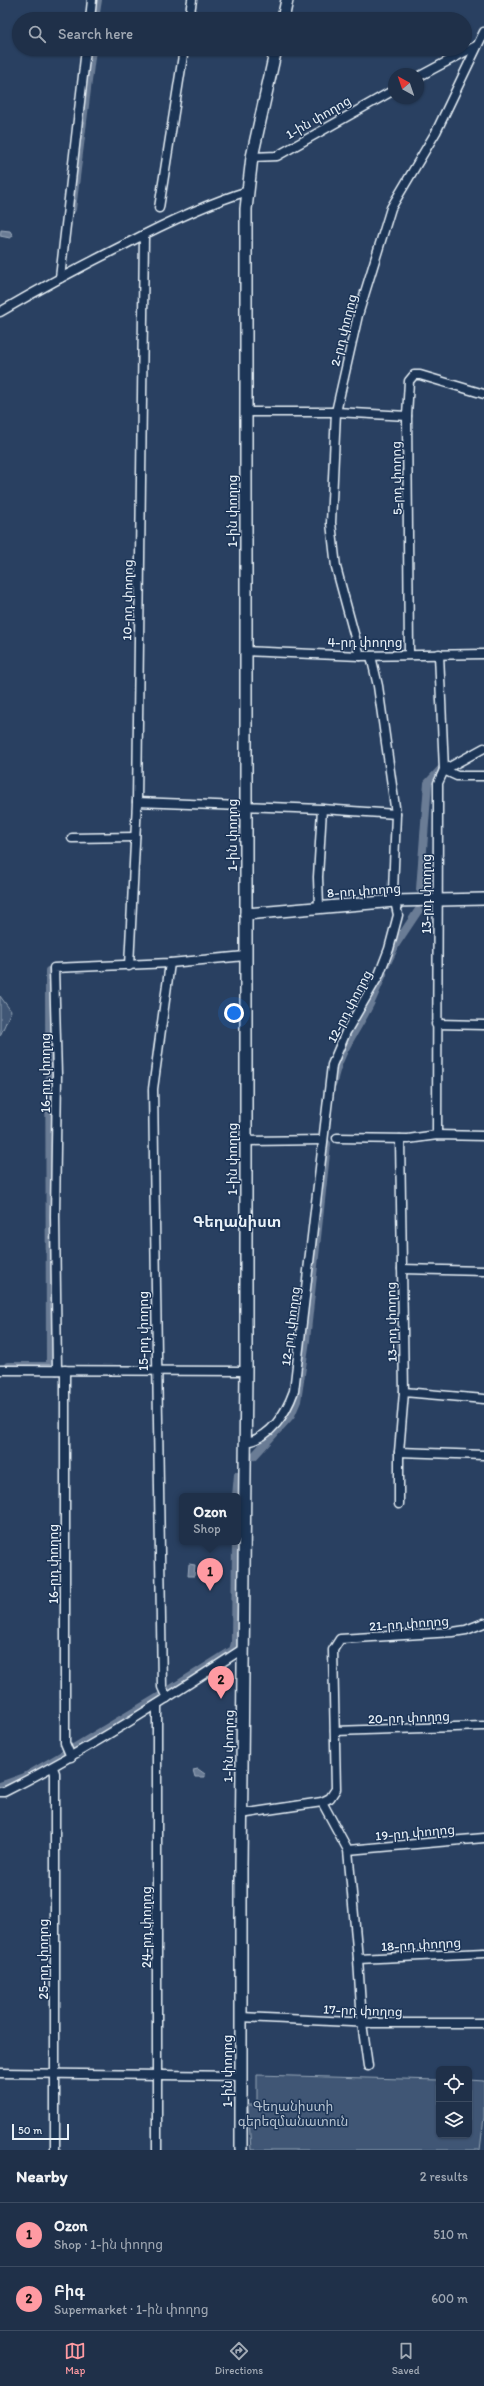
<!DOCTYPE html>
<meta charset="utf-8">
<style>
:root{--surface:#1f3049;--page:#273850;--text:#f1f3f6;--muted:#a1a9b4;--line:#3c4b61;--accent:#ff9aa2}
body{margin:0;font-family:Itim,"Noto Sans Armenian",sans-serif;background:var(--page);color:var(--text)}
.controls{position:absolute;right:12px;bottom:12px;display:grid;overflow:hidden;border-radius:6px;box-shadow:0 1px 3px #0004}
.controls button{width:36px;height:36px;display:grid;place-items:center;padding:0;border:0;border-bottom:1px solid var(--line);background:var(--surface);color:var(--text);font:20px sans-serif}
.compass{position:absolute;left:388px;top:68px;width:36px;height:36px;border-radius:50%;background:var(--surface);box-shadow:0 1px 3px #0004;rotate:320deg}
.scale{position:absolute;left:12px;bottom:10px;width:57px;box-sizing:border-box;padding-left:4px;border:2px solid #e8f1f8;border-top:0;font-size:11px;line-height:14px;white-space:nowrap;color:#e8f1f8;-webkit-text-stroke:3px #1d3557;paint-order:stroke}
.you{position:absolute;left:234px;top:1013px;width:14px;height:14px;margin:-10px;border:3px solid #fff;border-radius:50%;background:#1a73e8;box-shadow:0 0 0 6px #1a73e833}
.badge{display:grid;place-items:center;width:26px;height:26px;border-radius:50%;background:var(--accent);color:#111;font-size:13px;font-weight:700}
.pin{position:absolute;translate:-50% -33px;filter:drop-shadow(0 1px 2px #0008)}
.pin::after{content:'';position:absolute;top:21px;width:14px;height:12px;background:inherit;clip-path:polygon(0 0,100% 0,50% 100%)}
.popup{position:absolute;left:179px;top:1493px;width:62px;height:52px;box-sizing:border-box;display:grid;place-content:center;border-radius:6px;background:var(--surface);filter:drop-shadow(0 1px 3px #0005);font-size:13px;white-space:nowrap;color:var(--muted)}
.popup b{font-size:15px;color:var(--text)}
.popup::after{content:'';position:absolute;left:50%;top:100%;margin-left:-8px;border:8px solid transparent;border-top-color:var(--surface)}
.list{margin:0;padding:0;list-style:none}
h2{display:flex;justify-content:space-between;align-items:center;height:52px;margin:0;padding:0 16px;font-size:17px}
h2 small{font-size:13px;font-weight:400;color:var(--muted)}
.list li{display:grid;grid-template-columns:26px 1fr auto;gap:12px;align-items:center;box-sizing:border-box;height:64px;padding:0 16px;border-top:1px solid var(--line)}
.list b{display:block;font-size:15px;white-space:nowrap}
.list p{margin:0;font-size:13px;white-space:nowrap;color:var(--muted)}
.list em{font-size:13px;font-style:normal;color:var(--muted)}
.icon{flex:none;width:22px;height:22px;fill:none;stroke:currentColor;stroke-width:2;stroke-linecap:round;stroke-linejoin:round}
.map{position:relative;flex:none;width:484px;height:2150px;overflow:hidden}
.search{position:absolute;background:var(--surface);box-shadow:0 1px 3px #0004;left:12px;right:12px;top:12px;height:44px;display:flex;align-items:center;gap:10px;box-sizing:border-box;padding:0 14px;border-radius:22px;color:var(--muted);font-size:15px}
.sheet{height:180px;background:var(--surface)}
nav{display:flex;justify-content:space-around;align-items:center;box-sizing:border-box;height:56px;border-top:1px solid var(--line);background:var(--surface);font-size:11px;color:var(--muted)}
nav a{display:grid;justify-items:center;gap:2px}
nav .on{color:var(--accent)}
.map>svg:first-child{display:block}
.green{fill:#415774;stroke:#94a4b6}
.water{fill:#6b7c95;stroke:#9dabbd}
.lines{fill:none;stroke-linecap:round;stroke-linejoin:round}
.canal{stroke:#6b7c95;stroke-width:8}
.street-casing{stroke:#e8f1f8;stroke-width:11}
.secondary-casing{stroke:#e8f1f8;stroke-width:14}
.street{stroke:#1d3557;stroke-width:8}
.secondary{stroke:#1d3557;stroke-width:11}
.labels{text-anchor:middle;stroke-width:3;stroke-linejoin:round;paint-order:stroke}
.street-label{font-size:13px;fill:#e8f1f8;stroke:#1d3557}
.park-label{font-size:13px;fill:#b6c3d0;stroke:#1d3557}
.quarter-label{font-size:15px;font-weight:bold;fill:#e8f1f8;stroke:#1d3557}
</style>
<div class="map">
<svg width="484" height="2150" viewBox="0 0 484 2150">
<rect width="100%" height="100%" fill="#294061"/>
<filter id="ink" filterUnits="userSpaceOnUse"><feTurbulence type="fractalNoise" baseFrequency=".025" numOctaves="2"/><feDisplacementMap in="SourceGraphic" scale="8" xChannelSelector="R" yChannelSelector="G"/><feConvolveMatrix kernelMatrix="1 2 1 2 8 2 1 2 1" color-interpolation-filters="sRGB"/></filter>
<g filter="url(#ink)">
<!-- green -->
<g class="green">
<path d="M0,996L11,1011L0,1036Z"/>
<path d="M257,2075L439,2080V2135H469V2080L484,2081V2117L480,2150H251L248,2105H257Z"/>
</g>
<!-- water -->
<g class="water">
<path d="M1,230L10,231L13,236L10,238L0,236Z"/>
<path d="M189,1564L195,1565L194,1576H188Z"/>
<path d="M198,1769L205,1774V1777H195L193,1770Z"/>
</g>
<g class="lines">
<!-- canal -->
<g class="canal">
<path d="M95,19L98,0"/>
<path d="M72,209L92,49"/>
<path d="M420,889L428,783L441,769"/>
<path d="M387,963L396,944L418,911"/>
<path d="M333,1083C338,1054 355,1033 368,1008C374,997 378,985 383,974"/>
<path d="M8,1366H50L49,971"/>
<path d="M254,1456L291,1415L297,1401L306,1340L327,1144"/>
<path d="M236,1496L238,1475"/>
<path d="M168,1691L233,1650L235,1643L236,1542"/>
<path d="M72,1749L162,1695"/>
<path d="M0,1786L25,1777L66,1753"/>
</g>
<!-- street casing -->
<g class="street-casing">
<g id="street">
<path d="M90,19L92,0"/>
<path d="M189,19L192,0"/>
<path d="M418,77L476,46"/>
<path d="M252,157L277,156L394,90"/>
<path d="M159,208L184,49"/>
<path d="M60,278L86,49"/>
<path d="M0,312C41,288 82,266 124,245C164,224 205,204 248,191"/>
<path d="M246,412H336L407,416"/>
<path d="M245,651L360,656L484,654"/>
<path d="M409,654L407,416L409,381L414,375H420L484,394"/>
<path d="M360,656L336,567L331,523L336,412L358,315L391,208L436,132L484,32"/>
<path d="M444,770L484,748"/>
<path d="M444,770L457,776H484"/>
<path d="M137,802L322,809L396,814"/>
<path d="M72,838L135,837"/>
<path d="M319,908L318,877L322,809"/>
<path d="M129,966L137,802L144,235"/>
<path d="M436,1024L484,1025"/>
<path d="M437,1135L438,805V783L444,770L439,654"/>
<path d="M337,1138L408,1139L437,1135L484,1136"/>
<path d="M246,1141L323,1140"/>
<path d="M402,1269L484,1271"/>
<path d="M0,1370L246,1371"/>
<path d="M57,1370L55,1216L57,1075L54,968L170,963L245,956"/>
<path d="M65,1370V1743L71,1757"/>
<path d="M404,1392L484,1399"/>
<path d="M246,1442C271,1438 286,1413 294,1391L332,1065L346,1032L379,975L389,949L398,915L393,892L396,814L378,686L371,656"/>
<path d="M399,1452L484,1455"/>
<path d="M399,1504V1452L404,1392L400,1139"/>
<path d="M167,1698L162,1687L153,1089L170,963"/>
<path d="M157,1705V2150"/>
<path d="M335,1731L484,1726"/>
<path d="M53,1768L55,1773V2150"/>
<path d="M0,1792H4C88,1750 166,1699 244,1648"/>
<path d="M322,1802L348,1850L358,1959L362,2023L368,2066"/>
<path d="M241,1814L322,1802L330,1798L336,1789L333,1650L340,1639L453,1632L466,1630L484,1623"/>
<path d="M348,1850L484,1838"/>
<path d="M358,1959L484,1953"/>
<path d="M241,2017L372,2023H484"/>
<path d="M0,2073L241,2076"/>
</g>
</g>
<!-- secondary casing -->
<g class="secondary-casing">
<g id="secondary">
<path d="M283,19L287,0"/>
<path d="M246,914L395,901L484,899"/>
<path d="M241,2150V1867L246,1371V209L252,157L276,49"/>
</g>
</g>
<!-- street -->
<use href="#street" class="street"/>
<!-- secondary -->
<use href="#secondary" class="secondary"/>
</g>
</g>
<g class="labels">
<!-- street labels -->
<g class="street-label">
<text transform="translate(318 117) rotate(-30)" y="5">1-ին փողոց</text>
<text transform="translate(343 330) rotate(-76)" y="5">2-րդ փողոց</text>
<text transform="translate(396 478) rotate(-91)" y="5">5-րդ փողոց</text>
<text transform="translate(232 511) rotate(-90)" y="5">1-ին փողոց</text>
<text transform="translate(127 600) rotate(-89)" y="5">10-րդ փողոց</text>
<text x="365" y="647">4-րդ փողոց</text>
<text transform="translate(232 835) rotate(-90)" y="5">1-ին փողոց</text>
<text transform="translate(364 890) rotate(-4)" y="5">8-րդ փողոց</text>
<text transform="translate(426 894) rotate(-90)" y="5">13-րդ փողոց</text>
<text transform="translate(349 1006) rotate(-62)" y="5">12-րդ փողոց</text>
<text transform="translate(45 1073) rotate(-90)" y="5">16-րդ փողոց</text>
<text transform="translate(232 1159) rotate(-90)" y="5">1-ին փողոց</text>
<text transform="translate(391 1322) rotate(-91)" y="5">13-րդ փողոց</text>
<text transform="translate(290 1326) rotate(-83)" y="5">12-րդ փողոց</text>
<text transform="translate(143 1331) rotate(-90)" y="5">15-րդ փողոց</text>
<text transform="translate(53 1564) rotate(-90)" y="5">16-րդ փողոց</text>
<text transform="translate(409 1623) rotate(-4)" y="5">21-րդ փողոց</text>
<text transform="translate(409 1717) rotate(-2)" y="5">20-րդ փողոց</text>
<text transform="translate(228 1746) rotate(-89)" y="5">1-ին փողոց</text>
<text transform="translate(415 1832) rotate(-5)" y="5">19-րդ փողոց</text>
<text transform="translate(146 1927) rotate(-90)" y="5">24-րդ փողոց</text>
<text transform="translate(421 1944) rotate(-3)" y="5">18-րդ փողոց</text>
<text transform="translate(43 1959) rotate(-90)" y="5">25-րդ փողոց</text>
<text transform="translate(363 2010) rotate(2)" y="5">17-րդ փողոց</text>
<text transform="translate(227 2071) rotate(-90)" y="5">1-ին փողոց</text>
</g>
<!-- park labels -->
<g class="park-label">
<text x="293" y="2111">Գեղանիստի<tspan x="293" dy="15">գերեզմանատուն</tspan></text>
</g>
<!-- quarter labels -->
<g class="quarter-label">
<text x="237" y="1227">Գեղանիստ</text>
</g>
</g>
</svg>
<div class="controls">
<button><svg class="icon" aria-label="locate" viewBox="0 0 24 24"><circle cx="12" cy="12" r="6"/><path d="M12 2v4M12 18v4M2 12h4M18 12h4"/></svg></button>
<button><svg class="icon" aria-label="layers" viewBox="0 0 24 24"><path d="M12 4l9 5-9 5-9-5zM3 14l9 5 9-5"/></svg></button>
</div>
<svg class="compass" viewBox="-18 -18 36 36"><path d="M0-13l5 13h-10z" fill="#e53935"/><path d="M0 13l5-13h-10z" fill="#a1a9b4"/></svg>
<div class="scale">50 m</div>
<div class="you"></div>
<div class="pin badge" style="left:210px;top:1591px">1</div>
<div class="popup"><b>Ozon</b>Shop</div>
<div class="pin badge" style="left:221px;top:1699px">2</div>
<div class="search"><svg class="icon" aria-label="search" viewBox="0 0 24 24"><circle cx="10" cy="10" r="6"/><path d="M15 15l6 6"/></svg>Search here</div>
</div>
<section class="sheet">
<h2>Nearby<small>2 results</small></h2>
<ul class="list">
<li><span class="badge">1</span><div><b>Ozon</b><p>Shop · 1-ին փողոց</p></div><em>510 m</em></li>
<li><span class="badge">2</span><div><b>Բիգ</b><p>Supermarket · 1-ին փողոց</p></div><em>600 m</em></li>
</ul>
</section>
<nav>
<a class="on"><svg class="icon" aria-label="map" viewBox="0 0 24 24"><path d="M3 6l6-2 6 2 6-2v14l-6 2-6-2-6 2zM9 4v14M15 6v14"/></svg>Map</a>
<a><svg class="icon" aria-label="directions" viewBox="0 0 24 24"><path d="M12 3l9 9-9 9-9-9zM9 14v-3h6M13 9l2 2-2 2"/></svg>Directions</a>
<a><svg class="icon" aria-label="saved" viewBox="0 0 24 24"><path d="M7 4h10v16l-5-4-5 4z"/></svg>Saved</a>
</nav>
